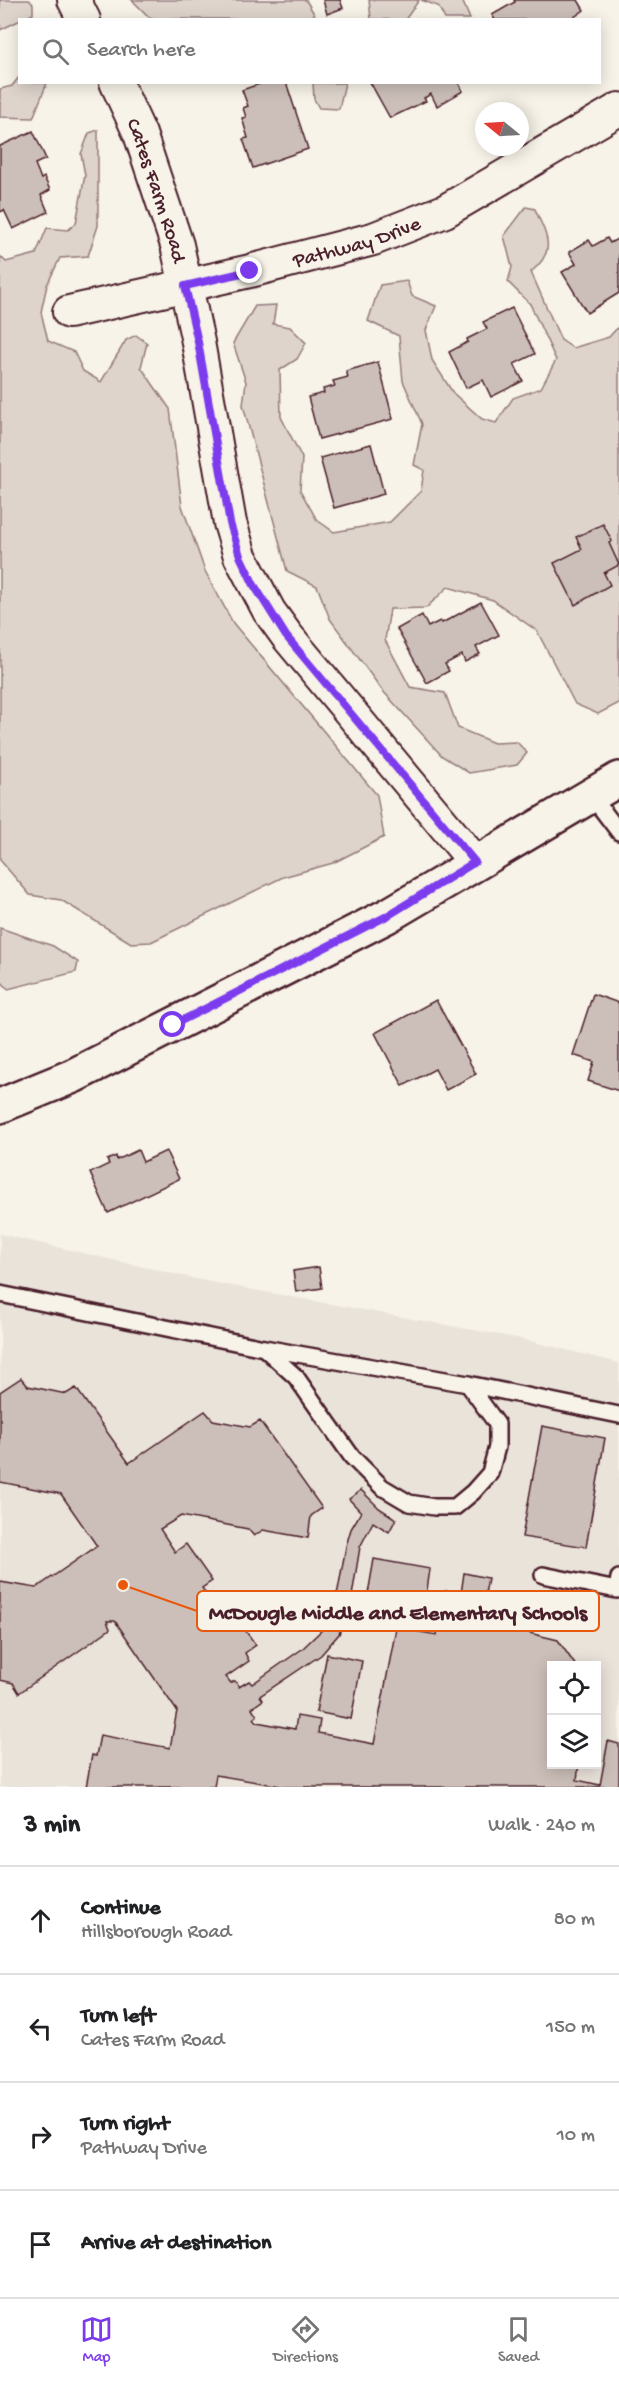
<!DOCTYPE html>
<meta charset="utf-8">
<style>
:root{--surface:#fff;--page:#f6f6f6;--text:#202124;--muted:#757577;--line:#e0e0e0;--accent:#7c3aed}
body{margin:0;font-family:"Gochi Hand",sans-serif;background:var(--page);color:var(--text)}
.controls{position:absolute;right:18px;bottom:18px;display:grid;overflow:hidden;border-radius:0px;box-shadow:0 3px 15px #0003}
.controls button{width:54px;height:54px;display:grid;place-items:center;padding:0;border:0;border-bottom:2px solid var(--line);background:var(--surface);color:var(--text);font:30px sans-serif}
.compass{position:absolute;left:475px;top:102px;width:54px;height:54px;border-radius:50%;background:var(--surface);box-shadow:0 3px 15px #0003;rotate:288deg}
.stop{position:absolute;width:18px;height:18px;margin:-14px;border:4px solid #7c3aed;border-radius:50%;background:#fff}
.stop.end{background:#7c3aed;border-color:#fff;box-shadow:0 2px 6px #0008}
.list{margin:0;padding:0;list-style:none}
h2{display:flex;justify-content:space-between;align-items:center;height:78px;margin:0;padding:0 24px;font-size:26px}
h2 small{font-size:20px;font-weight:400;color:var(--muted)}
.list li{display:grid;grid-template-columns:39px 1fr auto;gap:18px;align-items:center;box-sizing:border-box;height:108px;padding:0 24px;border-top:2px solid var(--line)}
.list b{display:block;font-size:22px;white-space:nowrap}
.list p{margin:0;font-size:20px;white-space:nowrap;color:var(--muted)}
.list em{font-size:20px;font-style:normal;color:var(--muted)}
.icon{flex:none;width:33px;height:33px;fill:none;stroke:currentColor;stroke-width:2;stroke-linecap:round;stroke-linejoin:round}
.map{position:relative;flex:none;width:619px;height:1787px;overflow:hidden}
.search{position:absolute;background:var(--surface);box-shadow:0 3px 15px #0003;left:18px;right:18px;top:18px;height:66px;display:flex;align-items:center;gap:15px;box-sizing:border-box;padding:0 21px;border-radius:0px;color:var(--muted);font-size:22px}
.sheet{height:510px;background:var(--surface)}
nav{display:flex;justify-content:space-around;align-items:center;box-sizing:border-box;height:84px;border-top:2px solid var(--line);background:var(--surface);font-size:16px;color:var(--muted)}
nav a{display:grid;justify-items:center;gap:3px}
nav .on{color:var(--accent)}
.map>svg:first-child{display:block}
.built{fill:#eae3da;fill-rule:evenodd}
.green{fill:#ded4cc;stroke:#947a7c;stroke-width:1.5}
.building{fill:#ccbfb9;stroke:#4a1f2b;stroke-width:1.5}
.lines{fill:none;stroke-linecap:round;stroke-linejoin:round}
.lane-casing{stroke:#4a1f2b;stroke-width:20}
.street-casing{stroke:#4a1f2b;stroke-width:36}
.secondary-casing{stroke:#4a1f2b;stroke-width:38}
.lane{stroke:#f7f3e8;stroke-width:15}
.street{stroke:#f7f3e8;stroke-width:32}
.secondary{stroke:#f7f3e8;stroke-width:33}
.route{stroke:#7c3aed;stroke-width:8}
.labels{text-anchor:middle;stroke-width:4.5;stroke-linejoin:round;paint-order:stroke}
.street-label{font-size:21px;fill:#4a1f2b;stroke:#f7f3e8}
.leader{fill:none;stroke:#e8590c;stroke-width:2}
.callout-dot{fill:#e8590c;stroke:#f7f3e8;stroke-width:2}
.callout{fill:#f7f3e8;stroke:#e8590c;stroke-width:2}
.callout-label{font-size:22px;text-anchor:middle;font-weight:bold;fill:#4a1f2b}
</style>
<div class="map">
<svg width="619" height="1787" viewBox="0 0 619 1787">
<rect width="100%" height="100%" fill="#f7f3e8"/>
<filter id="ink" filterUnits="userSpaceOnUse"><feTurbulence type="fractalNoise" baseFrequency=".0167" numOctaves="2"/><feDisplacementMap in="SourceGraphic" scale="12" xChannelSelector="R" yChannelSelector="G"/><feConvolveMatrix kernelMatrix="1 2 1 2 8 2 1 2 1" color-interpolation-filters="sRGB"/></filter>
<g filter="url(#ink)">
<!-- built -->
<path class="built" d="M0,1234L205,1281L522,1339L619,1363V1787H0ZM552,1666H596V1764H552Z"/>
<!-- green -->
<g class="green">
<path d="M0,0H29L33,4V14L0,30Z"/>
<path d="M132,0H306L317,19H151Z"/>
<path d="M369,0H419L405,20L371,19Z"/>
<path d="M421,0H462L470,19H445L438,6Z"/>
<path d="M19,77L20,82L47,83L33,118L0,117V89L12,86Z"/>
<path d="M313,83H345L339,109L319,108L314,99Z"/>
<path d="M98,130V226L88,256L60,258L47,285L41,312L48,341L74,352L83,371L101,382L126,340L136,335L147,343L141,367L170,409L182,506L205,571L233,623L377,795L384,837L333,863L283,877L151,942L131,943L61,900L30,895L0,860V256L6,262L36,254L47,228L68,230L76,223L85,175L81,154L89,133Z"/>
<path d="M526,207L535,209C546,235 558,250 531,272L561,340L573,348L609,337L619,326V703L598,714L575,704L537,631L493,600L448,587L426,608L390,609L385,640L410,687L445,693L458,728L494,743L517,742L527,753L517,765L469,773L442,756L382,690L330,619L317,586L287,571L243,405L246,382L233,343L255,306L276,305L273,324L290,327L306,343L297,359L280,370L281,417L302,458L300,490L317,520L334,532L390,522L421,491L424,470L414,465L422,424L403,381L399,336L368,321L380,285L407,281L412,296L436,306L426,330L432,360L453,393L482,419L496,423L513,398L541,388L556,360L530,304L508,282L512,267L504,236Z"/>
<path d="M0,928L53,946L78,962L76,972L8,989L0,980Z"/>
</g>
<!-- building -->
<g class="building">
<path d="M323,0H340L343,8L327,14Z"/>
<path d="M514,0H578L584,10L570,20H495L492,15L515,2Z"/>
<path d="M265,82H286L308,149L253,168L243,139L248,138L242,118L246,117L243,108L248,106L242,90Z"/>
<path d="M370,82H458L463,91L437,106L431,94L424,98L426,101L390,118Z"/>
<path d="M33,131L46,159L35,164L41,179L44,177L50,190L41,195L48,212L13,229L4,210L0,212V146Z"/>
<path d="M607,238L610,243L619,238V293L587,313L562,272L576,264L569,252L589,240L593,246Z"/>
<path d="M512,308L535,354L514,364L523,381L491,397L483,380L466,388L449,352L468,342L467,339L487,329L483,322Z"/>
<path d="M378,362L393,419L319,439L308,397L324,393L323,389L335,386L333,381L348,377L346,371Z"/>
<path d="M371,444L384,494L334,508L320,458Z"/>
<path d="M603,524L612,541L609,543L619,565L604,573L610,585L575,605L554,563L582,549L576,537Z"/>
<path d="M481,602L499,635L476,647L480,654L465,662L462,655L445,664L449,671L427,683L397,629L422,615L428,627L440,621L442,623Z"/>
<path d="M593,994L619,1003V1091L588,1081L594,1062L573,1055Z"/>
<path d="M436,1000L476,1074L446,1090L435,1069L403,1086L375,1033Z"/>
<path d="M138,1150L143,1162L166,1151L179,1179L108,1213L90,1173L109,1164L107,1160L116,1156L117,1160Z"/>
<path d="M319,1267L322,1288L296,1292L293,1271Z"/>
<path d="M21,1378L28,1386L66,1394L76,1388L129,1463L205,1411L213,1420L250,1427L260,1421L322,1508L311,1516L308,1538L263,1530L254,1536L248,1529L181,1516L160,1529L175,1552L186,1544L212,1581L202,1588L221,1616L230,1610L256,1645L245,1653L249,1661L226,1677L231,1683L235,1681L239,1687L249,1681L252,1684L302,1649L327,1625L338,1590L346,1546L351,1529L361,1512L349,1499L361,1490L379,1508L396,1519L389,1532L373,1522L360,1547L351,1602L339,1634L321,1655L260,1696L263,1700L252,1708L257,1716L254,1718L257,1722L295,1729L297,1716L320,1720L318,1733L374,1744L396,1628L437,1635L445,1591L461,1594L464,1573L488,1578L484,1599L534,1609L529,1633L558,1640L576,1666H552V1764H579L577,1780L600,1785L608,1741L619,1744V1787H286L216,1775L214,1787H86L92,1755L96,1756L100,1735L170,1748L177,1711L115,1621H107L110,1629L19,1693L13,1683L0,1680V1582L36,1588L97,1546L61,1494L0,1482V1392Z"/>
<path d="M542,1426L605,1438L586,1547L522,1537Z"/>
<path d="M374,1559L430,1569L425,1604L368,1594Z"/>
<path d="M327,1654L362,1661L351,1719L316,1712Z"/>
</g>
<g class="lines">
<!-- lane casing -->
<g class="lane-casing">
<g id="lane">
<path d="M591,795L619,832"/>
<path d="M0,1294L264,1348L468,1384L619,1415"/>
<path d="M264,1348L296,1377L352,1457L382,1487L409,1503L434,1507H455L473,1492L490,1473L497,1447V1424L468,1384"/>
<path d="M543,1575L617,1590L619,1578"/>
</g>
</g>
<!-- street casing -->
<g class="street-casing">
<g id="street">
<path d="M74,0L84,20"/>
<path id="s1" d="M116,82L140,134L177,245L198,342L230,523L240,556L269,611L287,636L475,862"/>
<path id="s2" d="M69,312L250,271L373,239L445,211L619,109"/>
</g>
</g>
<!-- secondary casing -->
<g class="secondary-casing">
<path id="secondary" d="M0,1106L73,1076L387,916L619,779"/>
</g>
<!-- lane -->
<use href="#lane" class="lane"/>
<!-- street -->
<use href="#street" class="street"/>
<!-- secondary -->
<use href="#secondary" class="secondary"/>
</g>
</g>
<g class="lines" filter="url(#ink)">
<!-- route -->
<path class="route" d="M173,1025L387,916L475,862L286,636L254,585L240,556L230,523L198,342L185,286L250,271"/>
</g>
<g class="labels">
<!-- street labels -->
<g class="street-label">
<text dy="7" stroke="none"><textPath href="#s1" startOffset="116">Cates Farm Road</textPath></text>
<text dy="7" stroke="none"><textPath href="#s2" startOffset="296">Pathway Drive</textPath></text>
</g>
</g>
<!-- callouts -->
<path class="leader" d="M123 1585L197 1611"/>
<circle class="callout-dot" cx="123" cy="1585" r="6"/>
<rect class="callout" x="197" y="1591" width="402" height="40" rx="6"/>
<g class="callout-label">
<text x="398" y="1619">McDougle Middle and Elementary Schools</text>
</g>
</svg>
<div class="controls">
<button><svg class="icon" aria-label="locate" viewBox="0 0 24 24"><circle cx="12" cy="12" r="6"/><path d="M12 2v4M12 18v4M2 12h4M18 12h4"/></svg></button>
<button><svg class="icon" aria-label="layers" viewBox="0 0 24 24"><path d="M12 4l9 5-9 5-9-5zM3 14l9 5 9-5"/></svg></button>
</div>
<svg class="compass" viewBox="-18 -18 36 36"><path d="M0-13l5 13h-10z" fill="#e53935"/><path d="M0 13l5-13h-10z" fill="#757577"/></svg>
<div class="stop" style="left:173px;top:1025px"></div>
<div class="stop end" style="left:250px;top:271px"></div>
<div class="search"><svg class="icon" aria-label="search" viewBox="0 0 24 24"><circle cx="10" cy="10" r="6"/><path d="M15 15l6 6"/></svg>Search here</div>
</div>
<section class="sheet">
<h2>3 min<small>Walk · 240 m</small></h2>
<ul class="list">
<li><svg class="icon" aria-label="ahead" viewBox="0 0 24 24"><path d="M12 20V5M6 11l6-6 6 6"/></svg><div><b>Continue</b><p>Hillsborough Road</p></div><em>80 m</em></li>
<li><svg class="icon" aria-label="left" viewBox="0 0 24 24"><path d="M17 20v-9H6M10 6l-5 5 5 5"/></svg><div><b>Turn left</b><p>Cates Farm Road</p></div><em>150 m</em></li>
<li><svg class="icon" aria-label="right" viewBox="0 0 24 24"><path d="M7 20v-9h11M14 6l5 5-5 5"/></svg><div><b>Turn right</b><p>Pathway Drive</p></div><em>10 m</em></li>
<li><svg class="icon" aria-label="arrive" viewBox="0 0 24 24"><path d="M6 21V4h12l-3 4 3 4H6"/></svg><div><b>Arrive at destination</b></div></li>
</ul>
</section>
<nav>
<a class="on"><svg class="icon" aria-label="map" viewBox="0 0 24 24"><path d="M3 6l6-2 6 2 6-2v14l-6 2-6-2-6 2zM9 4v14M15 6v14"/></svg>Map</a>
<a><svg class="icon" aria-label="directions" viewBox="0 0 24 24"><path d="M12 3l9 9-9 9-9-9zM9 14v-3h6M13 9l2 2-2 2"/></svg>Directions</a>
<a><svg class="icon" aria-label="saved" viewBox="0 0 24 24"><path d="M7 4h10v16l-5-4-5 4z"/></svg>Saved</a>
</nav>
